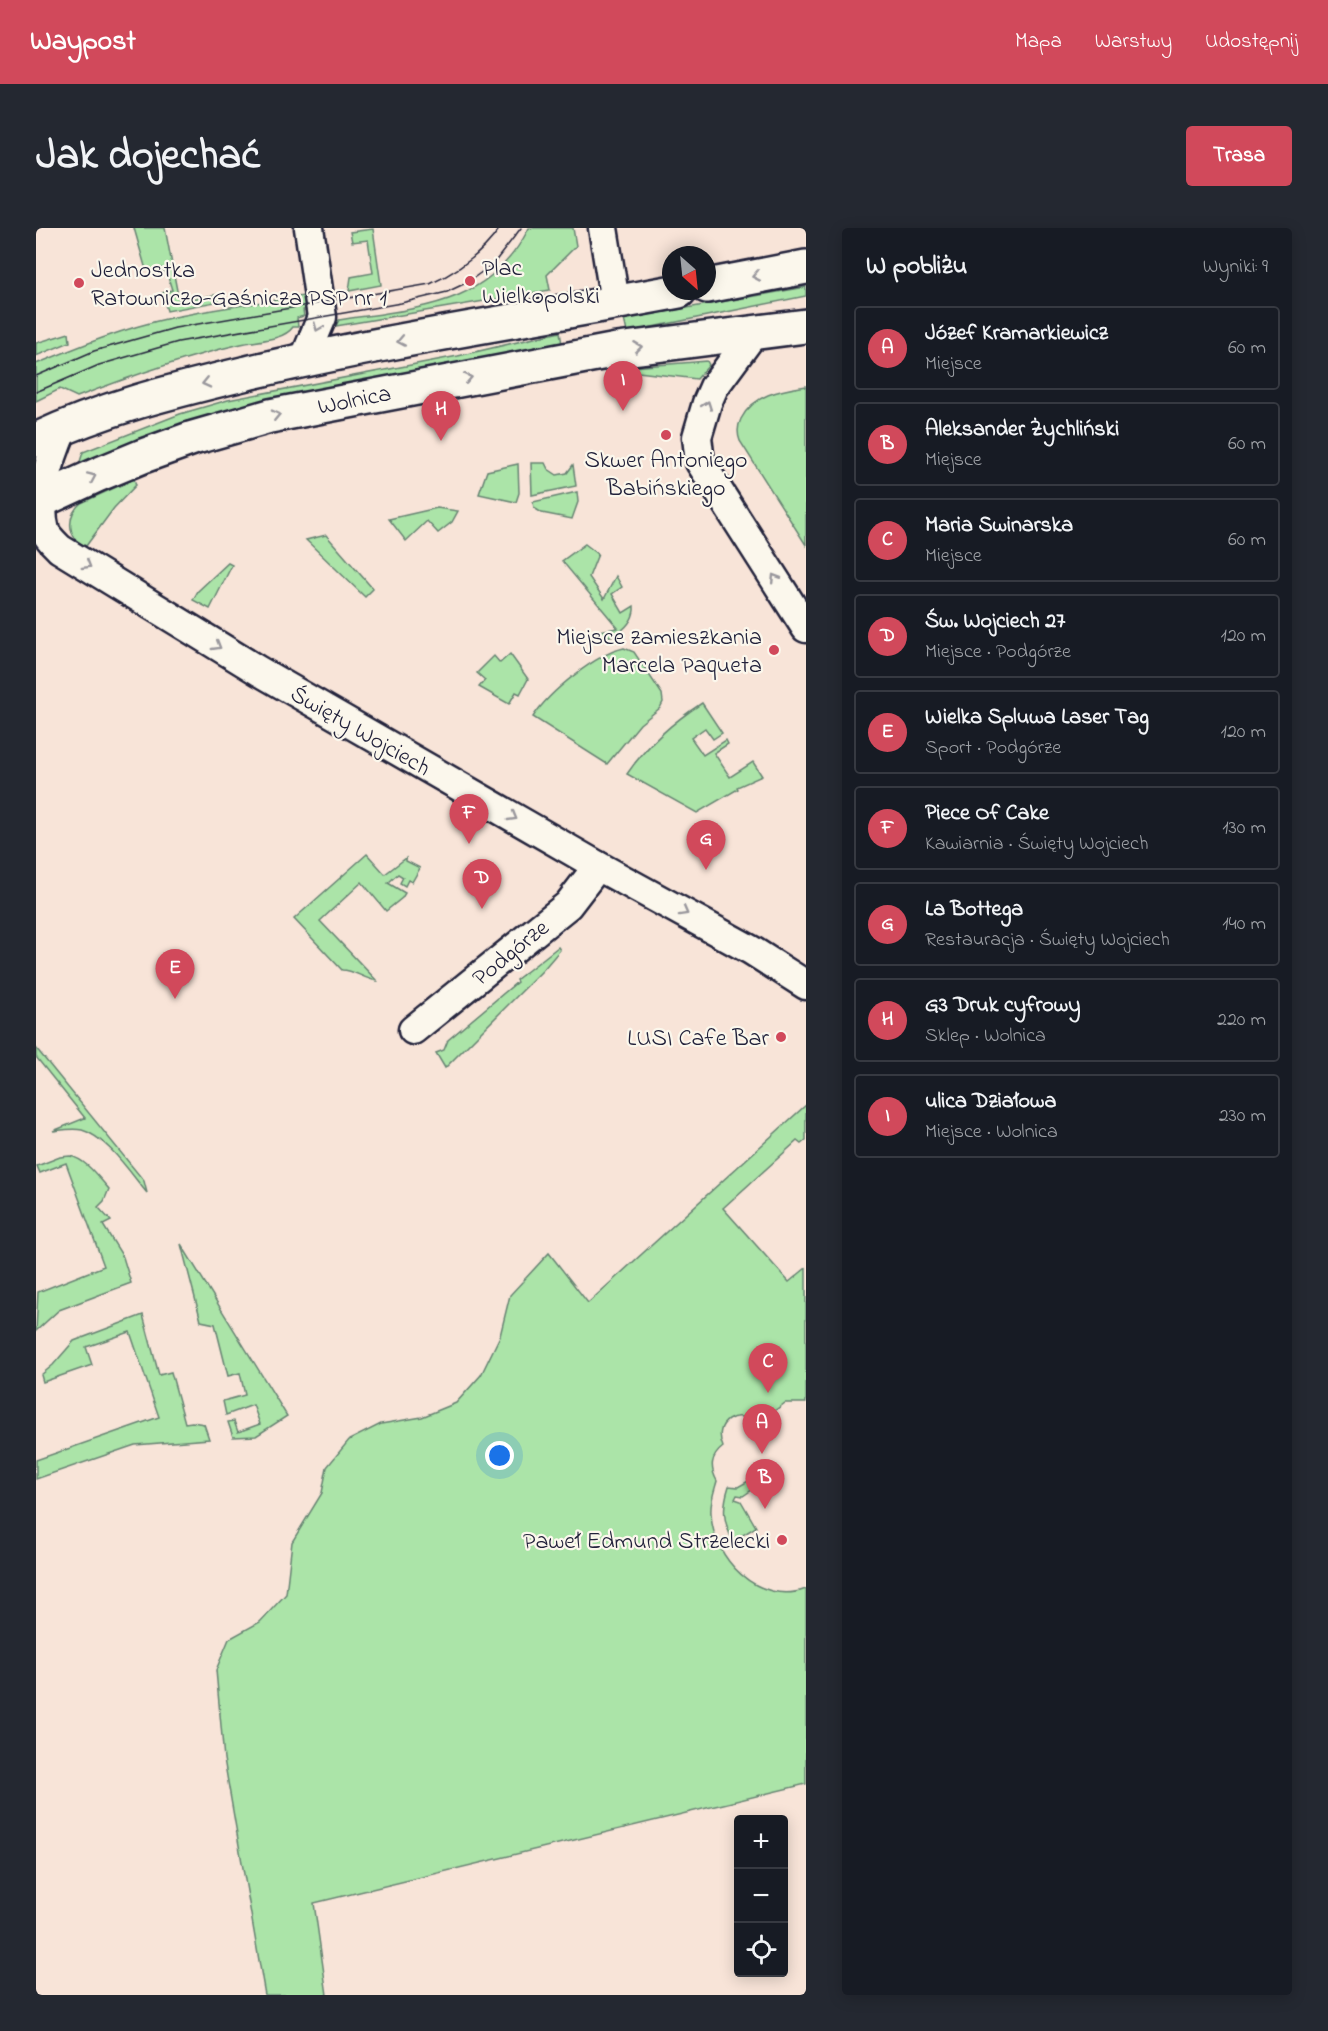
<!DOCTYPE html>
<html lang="pl">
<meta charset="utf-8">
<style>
:root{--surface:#171b24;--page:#242831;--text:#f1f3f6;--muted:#9ea1a6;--line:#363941;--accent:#d1495b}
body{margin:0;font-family:"Indie Flower",sans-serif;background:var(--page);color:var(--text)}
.controls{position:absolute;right:18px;bottom:18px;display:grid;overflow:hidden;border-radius:6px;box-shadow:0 3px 15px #0003}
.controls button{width:54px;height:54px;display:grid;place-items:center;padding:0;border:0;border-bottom:2px solid var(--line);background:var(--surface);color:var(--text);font:30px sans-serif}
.compass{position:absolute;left:626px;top:18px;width:54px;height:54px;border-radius:50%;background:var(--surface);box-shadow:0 3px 15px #0003;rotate:153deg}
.you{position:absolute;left:464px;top:1228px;width:21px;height:21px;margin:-15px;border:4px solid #fff;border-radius:50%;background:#1a73e8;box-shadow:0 0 0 9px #1a73e833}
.badge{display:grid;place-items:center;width:39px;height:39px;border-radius:50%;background:var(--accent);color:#fff;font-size:20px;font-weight:700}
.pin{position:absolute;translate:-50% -50px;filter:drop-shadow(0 2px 3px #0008)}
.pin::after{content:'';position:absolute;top:32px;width:21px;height:18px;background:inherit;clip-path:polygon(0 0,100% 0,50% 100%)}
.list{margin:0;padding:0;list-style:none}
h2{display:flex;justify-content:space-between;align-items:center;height:78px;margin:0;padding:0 24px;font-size:26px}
h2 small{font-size:20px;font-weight:400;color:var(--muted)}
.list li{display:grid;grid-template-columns:39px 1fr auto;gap:18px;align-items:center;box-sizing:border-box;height:84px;margin:0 12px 12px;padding:0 12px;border:2px solid var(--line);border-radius:6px}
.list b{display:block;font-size:22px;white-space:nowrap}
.list p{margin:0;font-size:20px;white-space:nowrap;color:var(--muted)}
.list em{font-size:20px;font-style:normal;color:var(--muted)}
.icon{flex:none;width:33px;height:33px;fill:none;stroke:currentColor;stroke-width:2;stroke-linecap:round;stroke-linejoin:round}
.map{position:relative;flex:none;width:770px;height:1767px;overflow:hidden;border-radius:6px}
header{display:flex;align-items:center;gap:36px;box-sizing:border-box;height:84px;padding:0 30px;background:var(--accent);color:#fff}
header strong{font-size:28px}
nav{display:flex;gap:33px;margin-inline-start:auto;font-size:21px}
.intro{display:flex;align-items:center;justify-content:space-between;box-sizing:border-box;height:144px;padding:0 36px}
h1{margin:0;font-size:42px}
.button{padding:15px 27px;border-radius:6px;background:var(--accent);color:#fff;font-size:21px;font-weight:700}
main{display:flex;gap:36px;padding:0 36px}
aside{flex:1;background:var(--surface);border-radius:6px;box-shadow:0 3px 15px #0003}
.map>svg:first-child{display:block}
.green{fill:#abe4a8;stroke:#668372;stroke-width:1.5}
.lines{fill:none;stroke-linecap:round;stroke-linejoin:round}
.street-casing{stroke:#22223b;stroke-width:33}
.secondary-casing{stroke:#22223b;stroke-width:38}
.street{stroke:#fbf7ec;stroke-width:28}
.secondary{stroke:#fbf7ec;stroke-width:33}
.tram{stroke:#22223b;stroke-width:1.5}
.oneway{stroke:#99979c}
.poi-dot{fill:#d1495b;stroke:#fbf7ec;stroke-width:2}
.labels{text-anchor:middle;stroke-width:4.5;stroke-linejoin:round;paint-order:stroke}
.poi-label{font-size:24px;fill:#22223b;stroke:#fbf7ec;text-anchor:end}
.street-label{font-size:24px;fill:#22223b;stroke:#fbf7ec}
</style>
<header>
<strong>Waypost</strong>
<nav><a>Mapa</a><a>Warstwy</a><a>Udostępnij</a></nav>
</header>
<div class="intro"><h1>Jak dojechać</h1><a class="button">Trasa</a></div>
<main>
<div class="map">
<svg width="770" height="1767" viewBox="0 0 770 1767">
<rect width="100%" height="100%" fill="#f8e4d8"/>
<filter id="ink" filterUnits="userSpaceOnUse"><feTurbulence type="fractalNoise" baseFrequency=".0167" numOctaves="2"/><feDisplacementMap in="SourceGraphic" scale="12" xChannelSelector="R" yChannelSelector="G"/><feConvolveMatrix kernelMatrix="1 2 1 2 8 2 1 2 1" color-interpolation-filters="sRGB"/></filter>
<g filter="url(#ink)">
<!-- green -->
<g class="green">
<path d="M98,0H129L143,73L189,65L190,72L131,83L126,65L136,62L131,46L125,40L110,42Z"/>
<path d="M493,0H537L540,18L511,47L514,62L300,98L303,92C381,80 453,79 493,0Z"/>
<path d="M337,1L345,57L313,63L315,49L337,45L332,12L316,14L314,4Z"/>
<path d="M770,59V68L591,104L588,91Z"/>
<path d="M275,67L273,81L267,82L268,88L261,90L262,99H257C247,113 221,112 205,116C149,129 95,148 41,169L24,161L0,173V136C44,118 88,100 134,90C180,80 228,74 275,67Z"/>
<path d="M524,104L526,116L244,169L131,200L43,237L47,224L144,186L192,172L422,128Z"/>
<path d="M33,105L34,114L0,128V115Z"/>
<path d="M671,133L673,137L661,151L602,144L597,142L596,139Z"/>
<path d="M770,158V317L704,213C701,205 701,199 705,191C718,166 745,162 770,158Z"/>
<path d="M495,235H509L512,241L521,247L531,245L537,237L540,258L496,267Z"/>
<path d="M482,236L483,265L480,274L443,266L451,243Z"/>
<path d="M98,251L100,257L78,280L50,318C31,311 30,288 45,275Z"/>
<path d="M541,264L542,274L536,291L506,285L498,280L497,274Z"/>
<path d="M401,280L422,283L416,294L402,305L391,293L370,313L353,291Z"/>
<path d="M290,307L337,361L329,369L270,312Z"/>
<path d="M549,316L562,326L553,349L568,371L580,348L586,359L576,366L587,385L598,378C600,398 572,418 556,404L582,400L526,333Z"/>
<path d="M192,335L196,337L174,381L157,372L162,363Z"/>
<path d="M588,420L598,424L626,466L627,474L624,480L604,496L571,536L497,489C513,464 560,426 588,420Z"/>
<path d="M474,426L492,451L484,466L480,464L473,476L443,459L449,452L441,445L458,428L464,435Z"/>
<path d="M666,475L686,505L677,511L669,500L655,510L667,527L690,512L692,516L678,525L694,549L717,534L726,548L701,559L702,561L661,585L591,546C610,518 637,494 666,475Z"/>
<path d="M331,626L349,646L370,630V633L384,640L376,654L372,652L369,658L364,655L367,649L362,646L352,655L369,665L366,670L350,683L326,654L284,693L341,753C328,751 318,742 306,742L258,691Z"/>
<path d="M522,719L524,722L506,743L409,840L400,825L408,822L412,812L481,754L480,752Z"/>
<path d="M0,820L108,953L111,965C95,946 71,909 46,902C36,900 27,902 17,903L49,890L0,829Z"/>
<path d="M770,877V912L765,916L761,913L687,980L753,1054L770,1040V1175H749L721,1196C701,1179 676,1194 687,1219C674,1229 674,1240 681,1253C678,1264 674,1274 675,1285C676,1330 723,1379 770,1361V1556L278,1675L291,1767H229L188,1531L180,1442L193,1411L224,1394L250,1366L256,1314L286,1265L291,1239L313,1212L345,1196L386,1189L420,1175L445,1147L464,1108L474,1067L513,1025L552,1075Z"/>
<path d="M34,928C51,932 61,948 73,961L68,973L62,979L75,993L67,997L87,1029L95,1055L23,1082L0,1103L2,1064L68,1038L30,935L4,945L1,938L24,929Z"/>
<path d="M145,1016L251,1188L220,1208L197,1209L192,1194L198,1193L202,1204L224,1196L217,1177L190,1187L187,1173L209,1167L204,1145L192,1148L179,1096L165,1093Z"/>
<path d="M107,1087L123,1147L135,1144L149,1195L156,1194L168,1196L173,1211L99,1217L0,1251V1232L123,1189L94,1104L50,1119L56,1137L7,1154L5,1147L17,1137L38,1113Z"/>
<path d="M721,1248L726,1255L707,1268L701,1267L699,1271L705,1273L720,1299L697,1313C687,1293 686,1280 693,1258L702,1259Z"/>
</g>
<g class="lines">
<!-- street casing -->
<g class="street-casing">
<g id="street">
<path d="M567,0L579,74"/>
<path d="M717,106L678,159L671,175L661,209L664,234L770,400"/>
<path d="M268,132L286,89L273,0"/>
<path d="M27,200C14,231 0,270 9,303C12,310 19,316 24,321L223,443L562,638L715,722L770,757"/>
<path d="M377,802L532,677L562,638"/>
</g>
</g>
<!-- secondary casing -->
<g class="secondary-casing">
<g id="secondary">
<path d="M671,58L770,39"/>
<path d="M0,212C69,179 141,162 215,144C357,111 500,90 643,63"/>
<path d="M0,275L61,247L107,228L157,210L234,188L581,122L770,98"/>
</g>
</g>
<!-- street -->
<use href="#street" class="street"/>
<!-- secondary -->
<use href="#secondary" class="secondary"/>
<!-- tram -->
<g class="tram">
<path d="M0,148L58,123L139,100L394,56C423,43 446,26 464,0"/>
<path d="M0,164L63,137L142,114L365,75L411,64L432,54L458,35L485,0"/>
</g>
</g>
<!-- one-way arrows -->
<defs><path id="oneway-chevron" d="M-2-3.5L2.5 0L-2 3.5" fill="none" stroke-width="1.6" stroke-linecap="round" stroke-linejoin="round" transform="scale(1.5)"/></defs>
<g class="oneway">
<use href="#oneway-chevron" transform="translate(720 48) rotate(169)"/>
<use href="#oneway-chevron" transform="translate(282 99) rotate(113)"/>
<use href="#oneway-chevron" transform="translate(365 113) rotate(169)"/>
<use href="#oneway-chevron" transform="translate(602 119) rotate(-7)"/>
<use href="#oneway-chevron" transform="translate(432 150) rotate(-11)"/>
<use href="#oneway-chevron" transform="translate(170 155) rotate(167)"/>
<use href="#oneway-chevron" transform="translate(671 177) rotate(-70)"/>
<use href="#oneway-chevron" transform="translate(240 187) rotate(-13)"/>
<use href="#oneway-chevron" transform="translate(56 249) rotate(-24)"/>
<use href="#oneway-chevron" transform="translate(51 337) rotate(31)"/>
<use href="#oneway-chevron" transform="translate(739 350) rotate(-122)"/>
<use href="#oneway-chevron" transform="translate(181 418) rotate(31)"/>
<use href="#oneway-chevron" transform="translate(477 589) rotate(30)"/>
<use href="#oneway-chevron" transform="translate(648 684) rotate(29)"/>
</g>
</g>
<!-- markers -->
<g class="poi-dot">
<circle cx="434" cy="53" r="6"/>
<circle cx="43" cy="55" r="6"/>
<circle cx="630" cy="207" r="6"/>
<circle cx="738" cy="422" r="6"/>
<circle cx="745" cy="809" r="6"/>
<circle cx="746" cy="1312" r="6"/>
</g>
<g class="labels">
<!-- poi labels -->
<g class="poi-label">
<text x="446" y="47" text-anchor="start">Plac<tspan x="446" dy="28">Wielkopolski</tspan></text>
<text x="55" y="49" text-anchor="start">Jednostka<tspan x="55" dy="28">Ratowniczo-Gaśnicza PSP nr 1</tspan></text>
<text x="630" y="239" text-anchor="middle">Skwer Antoniego<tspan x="630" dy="28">Babińskiego</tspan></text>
<text x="726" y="416">Miejsce zamieszkania<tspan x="726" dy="28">Marcela Paqueta</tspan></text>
<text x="733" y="817">LUSI Cafe Bar</text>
<text x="734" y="1320">Paweł Edmund Strzelecki</text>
</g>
<!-- street labels -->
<g class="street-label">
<text transform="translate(318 171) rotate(-11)" y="8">Wolnica</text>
<text transform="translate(325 502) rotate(30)" y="8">Święty Wojciech</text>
<text transform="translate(474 724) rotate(-39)" y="8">Podgórze</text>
</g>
</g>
</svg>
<div class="controls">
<button>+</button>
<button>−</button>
<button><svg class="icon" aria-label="locate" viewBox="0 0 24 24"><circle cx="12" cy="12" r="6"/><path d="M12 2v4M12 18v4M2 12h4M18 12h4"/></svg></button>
</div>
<svg class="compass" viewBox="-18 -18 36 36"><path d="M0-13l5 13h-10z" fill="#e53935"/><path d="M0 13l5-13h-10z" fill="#9ea1a6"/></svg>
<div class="you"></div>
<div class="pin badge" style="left:726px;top:1226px">A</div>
<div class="pin badge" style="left:729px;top:1281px">B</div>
<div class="pin badge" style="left:732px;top:1165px">C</div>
<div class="pin badge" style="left:446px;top:681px">D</div>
<div class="pin badge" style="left:139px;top:771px">E</div>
<div class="pin badge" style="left:433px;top:616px">F</div>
<div class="pin badge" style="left:670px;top:642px">G</div>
<div class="pin badge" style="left:405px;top:213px">H</div>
<div class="pin badge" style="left:587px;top:183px">I</div>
</div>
<aside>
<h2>W pobliżu<small>Wyniki: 9</small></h2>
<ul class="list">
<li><span class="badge">A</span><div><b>Józef Kramarkiewicz</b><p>Miejsce</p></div><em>60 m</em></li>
<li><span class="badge">B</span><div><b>Aleksander Żychliński</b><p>Miejsce</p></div><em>60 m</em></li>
<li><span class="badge">C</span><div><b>Maria Swinarska</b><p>Miejsce</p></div><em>60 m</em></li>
<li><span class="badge">D</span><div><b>Św. Wojciech 27</b><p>Miejsce · Podgórze</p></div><em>120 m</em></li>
<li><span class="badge">E</span><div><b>Wielka Spluwa Laser Tag</b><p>Sport · Podgórze</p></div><em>120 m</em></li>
<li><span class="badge">F</span><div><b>Piece Of Cake</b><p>Kawiarnia · Święty Wojciech</p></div><em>130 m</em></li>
<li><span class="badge">G</span><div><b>La Bottega</b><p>Restauracja · Święty Wojciech</p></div><em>140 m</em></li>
<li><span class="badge">H</span><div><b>G3 Druk cyfrowy</b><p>Sklep · Wolnica</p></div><em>220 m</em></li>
<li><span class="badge">I</span><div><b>ulica Działowa</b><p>Miejsce · Wolnica</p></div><em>230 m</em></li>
</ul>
</aside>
</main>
